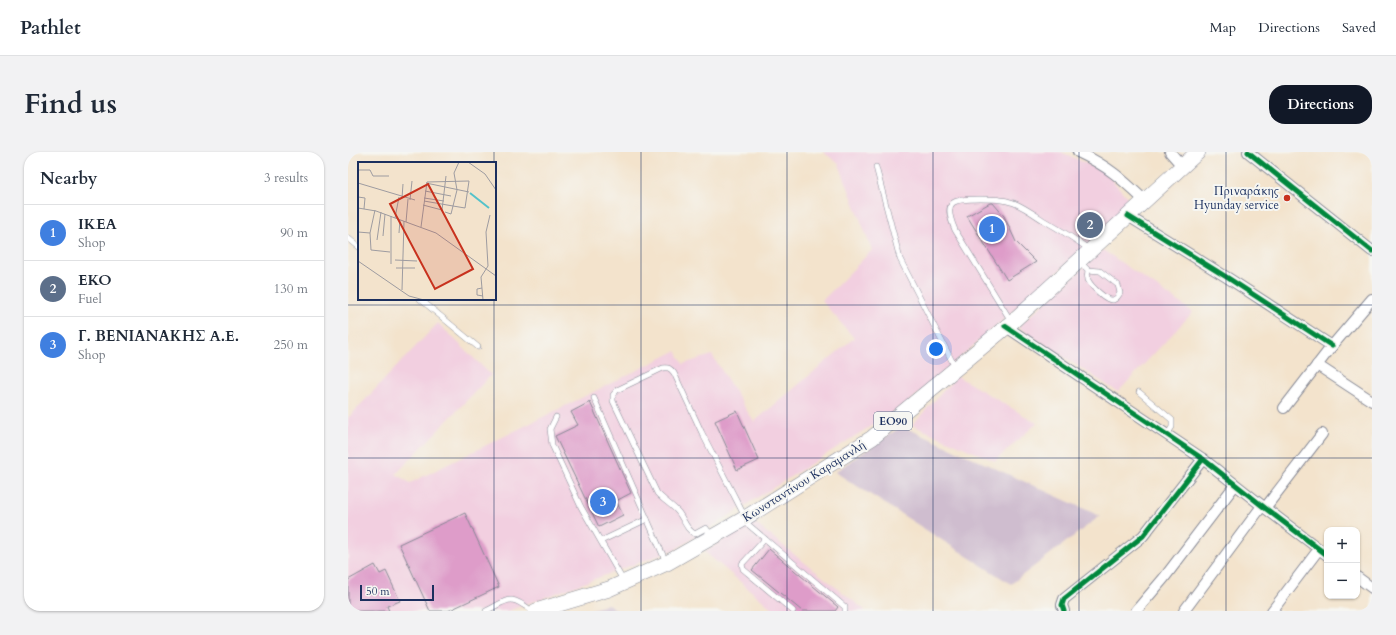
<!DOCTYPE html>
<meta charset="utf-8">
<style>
:root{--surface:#fff;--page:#f2f2f3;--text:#1f2937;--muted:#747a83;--line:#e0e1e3;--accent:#111827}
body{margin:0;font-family:Cardo,serif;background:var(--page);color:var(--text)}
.controls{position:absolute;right:12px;bottom:12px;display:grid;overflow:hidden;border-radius:8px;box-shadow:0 1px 3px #0004}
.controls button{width:36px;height:36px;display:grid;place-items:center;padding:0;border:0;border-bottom:1px solid var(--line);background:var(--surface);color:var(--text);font:20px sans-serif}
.scale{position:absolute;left:12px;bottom:10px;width:74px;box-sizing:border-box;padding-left:4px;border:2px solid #1b2f5e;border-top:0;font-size:11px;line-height:14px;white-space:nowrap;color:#1b2f5e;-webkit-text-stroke:3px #f6f6f2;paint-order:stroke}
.you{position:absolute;left:588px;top:197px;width:14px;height:14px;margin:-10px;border:3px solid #fff;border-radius:50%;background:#1a73e8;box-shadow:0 0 0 6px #1a73e833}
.badge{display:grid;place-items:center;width:26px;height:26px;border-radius:50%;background:var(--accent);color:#fff;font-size:13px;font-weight:700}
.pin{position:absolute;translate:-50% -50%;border:2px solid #fff;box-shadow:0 1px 4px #0006}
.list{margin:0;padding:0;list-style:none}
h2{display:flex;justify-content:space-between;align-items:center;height:52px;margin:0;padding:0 16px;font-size:17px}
h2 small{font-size:13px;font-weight:400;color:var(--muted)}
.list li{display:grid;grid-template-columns:26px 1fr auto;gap:12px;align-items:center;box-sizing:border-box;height:56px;padding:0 16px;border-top:1px solid var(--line)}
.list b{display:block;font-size:15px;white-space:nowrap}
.list p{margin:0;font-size:13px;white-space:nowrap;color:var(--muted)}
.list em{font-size:13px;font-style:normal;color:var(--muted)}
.map{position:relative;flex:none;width:1024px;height:459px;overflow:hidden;border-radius:16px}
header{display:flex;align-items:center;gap:24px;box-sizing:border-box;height:56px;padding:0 20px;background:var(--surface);border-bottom:1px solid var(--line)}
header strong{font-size:19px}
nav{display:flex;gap:22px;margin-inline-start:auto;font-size:14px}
.intro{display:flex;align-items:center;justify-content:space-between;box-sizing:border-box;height:96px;padding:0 24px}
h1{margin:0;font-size:28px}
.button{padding:10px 18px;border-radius:16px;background:var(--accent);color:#fff;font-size:14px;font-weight:700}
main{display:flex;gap:24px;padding:0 24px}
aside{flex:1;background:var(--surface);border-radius:16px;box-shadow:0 1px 3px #0004}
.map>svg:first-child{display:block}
.built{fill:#f2cfe0}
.industrial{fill:#cfbdcf}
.building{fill:#de9cc9}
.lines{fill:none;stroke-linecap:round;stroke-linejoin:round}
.service-casing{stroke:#878995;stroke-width:6}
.minor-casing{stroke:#878995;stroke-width:12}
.primary-casing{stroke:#878995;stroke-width:16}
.service{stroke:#fff;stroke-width:5}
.minor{stroke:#fff;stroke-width:10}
.primary{stroke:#fff;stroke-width:15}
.cycleway-casing{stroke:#f6f6f2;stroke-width:8}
.cycleway{stroke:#00873e;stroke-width:5}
.grid{fill:none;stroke:#1b2f5e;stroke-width:1;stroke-opacity:0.55}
.poi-dot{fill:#c8321e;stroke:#f6f6f2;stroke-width:1.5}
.labels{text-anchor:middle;stroke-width:4;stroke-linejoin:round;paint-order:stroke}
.shield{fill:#f6f6f2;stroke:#5d6b8a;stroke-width:1}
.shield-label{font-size:11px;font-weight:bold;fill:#1b2f5e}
.poi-label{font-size:12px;fill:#1b2f5e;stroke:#f6f6f2;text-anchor:end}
.street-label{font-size:12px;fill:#1b2f5e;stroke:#f6f6f2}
.inset-river{fill:none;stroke:#54c2ca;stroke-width:2}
.inset-road{fill:none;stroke:#9d9ba0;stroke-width:1}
.view{fill:#c8321e;fill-opacity:0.15;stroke:#c8321e;stroke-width:2}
.inset-edge{fill:none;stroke:#1b2f5e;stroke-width:2}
</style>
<header>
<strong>Pathlet</strong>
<nav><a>Map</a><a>Directions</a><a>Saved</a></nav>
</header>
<div class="intro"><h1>Find us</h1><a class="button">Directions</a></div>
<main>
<aside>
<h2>Nearby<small>3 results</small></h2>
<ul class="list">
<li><span class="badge" style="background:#3f7fe0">1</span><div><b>IKEA</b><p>Shop</p></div><em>90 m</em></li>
<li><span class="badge" style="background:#5c6f8a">2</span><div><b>EKO</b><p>Fuel</p></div><em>130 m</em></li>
<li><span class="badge" style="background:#3f7fe0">3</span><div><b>Γ. ΒΕΝΙΑΝΑΚΗΣ A.E.</b><p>Shop</p></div><em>250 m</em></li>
</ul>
</aside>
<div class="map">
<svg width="1024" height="459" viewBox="0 0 1024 459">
<rect width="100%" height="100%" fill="#f6f6f2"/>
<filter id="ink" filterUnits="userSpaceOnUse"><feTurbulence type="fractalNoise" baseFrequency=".025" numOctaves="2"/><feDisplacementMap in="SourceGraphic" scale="8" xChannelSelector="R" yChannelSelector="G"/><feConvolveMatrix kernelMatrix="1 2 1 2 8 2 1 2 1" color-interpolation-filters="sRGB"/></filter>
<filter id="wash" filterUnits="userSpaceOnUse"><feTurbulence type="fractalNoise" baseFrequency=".012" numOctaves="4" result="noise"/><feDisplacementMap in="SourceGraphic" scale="16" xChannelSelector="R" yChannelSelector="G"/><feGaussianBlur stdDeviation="0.9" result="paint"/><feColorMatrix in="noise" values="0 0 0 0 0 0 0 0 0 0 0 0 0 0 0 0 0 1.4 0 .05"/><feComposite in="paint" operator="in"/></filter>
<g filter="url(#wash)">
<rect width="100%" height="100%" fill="#f3e3cc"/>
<!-- built -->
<g class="built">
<path d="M475,0H713L757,20L786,53L561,250L328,397L160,459H0V266L90,171L143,223L48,322L62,331L328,199L335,212L364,203L406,270L506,186L474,149L524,98L491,12Z"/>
<path d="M755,98L845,160L770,240L670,175Z"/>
<path d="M609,224L689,271L647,309L564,273Z"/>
<path d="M404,369L518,459H427L357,400Z"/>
</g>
<!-- industrial -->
<g class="industrial">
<path d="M554,274L752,364L663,432L487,320Z"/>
<path d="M260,452L270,459H239Z"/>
</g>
<g id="blocks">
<!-- building -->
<g class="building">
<path d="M642,51H645L656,64L668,90L688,110L659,128L619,64Z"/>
<path d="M743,65L750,73L740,82L733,74Z"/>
<path d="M242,250L283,341L268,349L275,363L251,375L207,284L230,273L223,260Z"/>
<path d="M389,259L411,308L389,318L367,269Z"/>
<path d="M117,361L151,435L100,459H82L51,392Z"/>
<path d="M421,397L490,455L487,459H454L404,418Z"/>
<path d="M27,413L32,422L38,419L52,449L39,454L41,459H0V428Z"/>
</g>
</g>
</g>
<g filter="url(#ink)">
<use href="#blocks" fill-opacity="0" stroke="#878995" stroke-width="1"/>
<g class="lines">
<!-- service casing -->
<g class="service-casing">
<g id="service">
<path d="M528,15L552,107L607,215"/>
<path d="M0,86L11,95"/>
<path d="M732,110L740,118C739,122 739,124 740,128C743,134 758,149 765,148C769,147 770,144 772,141L770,133L752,119L740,118"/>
<path d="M72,147L130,195"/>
<path d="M663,169L607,78C594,48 605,47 632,47C644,47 655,47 666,51C676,55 686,62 695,68C711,77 727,87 742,98"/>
<path d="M791,240L824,268V275L819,283"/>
<path d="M246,246L318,410"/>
<path d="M208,265L202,277L204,293L233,355L276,430"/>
<path d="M396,369L497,455V459"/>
<path d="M364,384L358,376L347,382C338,378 336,367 330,360C324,353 315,348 309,341L265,249V243L269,238L315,216C320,215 322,216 326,221L354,281L397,365"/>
<path d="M417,387L394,412L395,417L445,459"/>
<path d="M253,389L299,367"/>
<path d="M138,459C162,447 161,442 184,459"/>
</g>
</g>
<!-- minor casing -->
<g class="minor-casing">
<g id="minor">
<path d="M730,0C760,14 774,27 797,49"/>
<path d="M822,0L835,15"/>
<path d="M900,0L1024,99"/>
<path d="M780,64L880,126L984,194"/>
<path d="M657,174L855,307L917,356L979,403"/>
<path d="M969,213L1024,249"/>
<path d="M936,256L984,194L1024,147"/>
<path d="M917,356L974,282"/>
<path d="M1009,425L1024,436"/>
<path d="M716,459L714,453L716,447L795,384L855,307"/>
<path d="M788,459L816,426L887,333"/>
<path d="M836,459L914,354"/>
<path d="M924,459L971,397"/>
</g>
</g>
<!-- primary casing -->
<g class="primary-casing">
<path id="primary" d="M188,459L261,437L319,411L394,368L524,286L664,170L850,0"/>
</g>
<!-- service -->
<use href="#service" class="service"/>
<!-- minor -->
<use href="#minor" class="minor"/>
<!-- primary -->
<use href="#primary" class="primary"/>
<!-- cycleway casing -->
<g class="cycleway-casing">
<g id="cycleway">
<path d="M900,0L1024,99"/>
<path d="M780,64L880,126L984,194"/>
<path d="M657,174L855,307L917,356L979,403"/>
<path d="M716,459L714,453L716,447L795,384L855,307"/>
</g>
</g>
<!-- cycleway -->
<use href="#cycleway" class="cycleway"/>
</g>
</g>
<!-- grid -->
<path class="grid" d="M146,0V11M293,0V459M439,0V459M585,0V459M731,0V459M878,0V459M146,147V459M0,153H1024M0,306H1024"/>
<!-- markers -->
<circle class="poi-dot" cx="939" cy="46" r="4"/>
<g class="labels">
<!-- shield labels -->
<rect class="shield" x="526" y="260" width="38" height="18" rx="3"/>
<g class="shield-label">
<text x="545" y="273">ΕΟ90</text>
</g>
<!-- poi labels -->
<g class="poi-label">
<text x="931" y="43">Πριναράκης<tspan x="931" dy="14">Hyunday service</tspan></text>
</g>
<!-- street labels -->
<g class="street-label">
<text transform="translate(456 329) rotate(-32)" y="4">Κωνσταντίνου Καραμανλή</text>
</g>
</g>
<!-- overview -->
<g transform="translate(10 10)">
<rect width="138" height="138" fill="#f3e3cc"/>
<path class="inset-river" d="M112,31L131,46"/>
<path class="inset-road" d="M110,0L127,12L138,28M0,8H12L15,14H31M0,21L57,38M68,21L111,30M67,29L93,34M0,35L7,36L6,47M44,36L45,22M66,36L86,39M52,38L54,19M66,39L95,44L99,28L96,11L101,0M65,43L84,48L88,14M0,46L18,49L78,71L138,114M17,48L12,71L13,88L32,90M37,56L41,35M48,60L50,37M63,65L69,20L111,19L107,46L95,44L93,52L87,50M0,70L12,71M41,71L42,58M25,74L27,52M19,78L23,50M37,98L59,99M0,99L51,134L66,138M33,102V54M38,106H57M124,126L119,127V133L125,134M44,128L46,59M125,138L123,115L130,104L128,70L132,53"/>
<path class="view" d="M70,22L115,107L77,127L32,42Z"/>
<rect width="138" height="138" class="inset-edge"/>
</g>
</svg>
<div class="controls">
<button>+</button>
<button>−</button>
</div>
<div class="scale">50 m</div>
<div class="you"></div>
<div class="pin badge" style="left:644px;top:77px;background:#3f7fe0">1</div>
<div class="pin badge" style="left:742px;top:73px;background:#5c6f8a">2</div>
<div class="pin badge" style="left:255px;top:350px;background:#3f7fe0">3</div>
</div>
</main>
